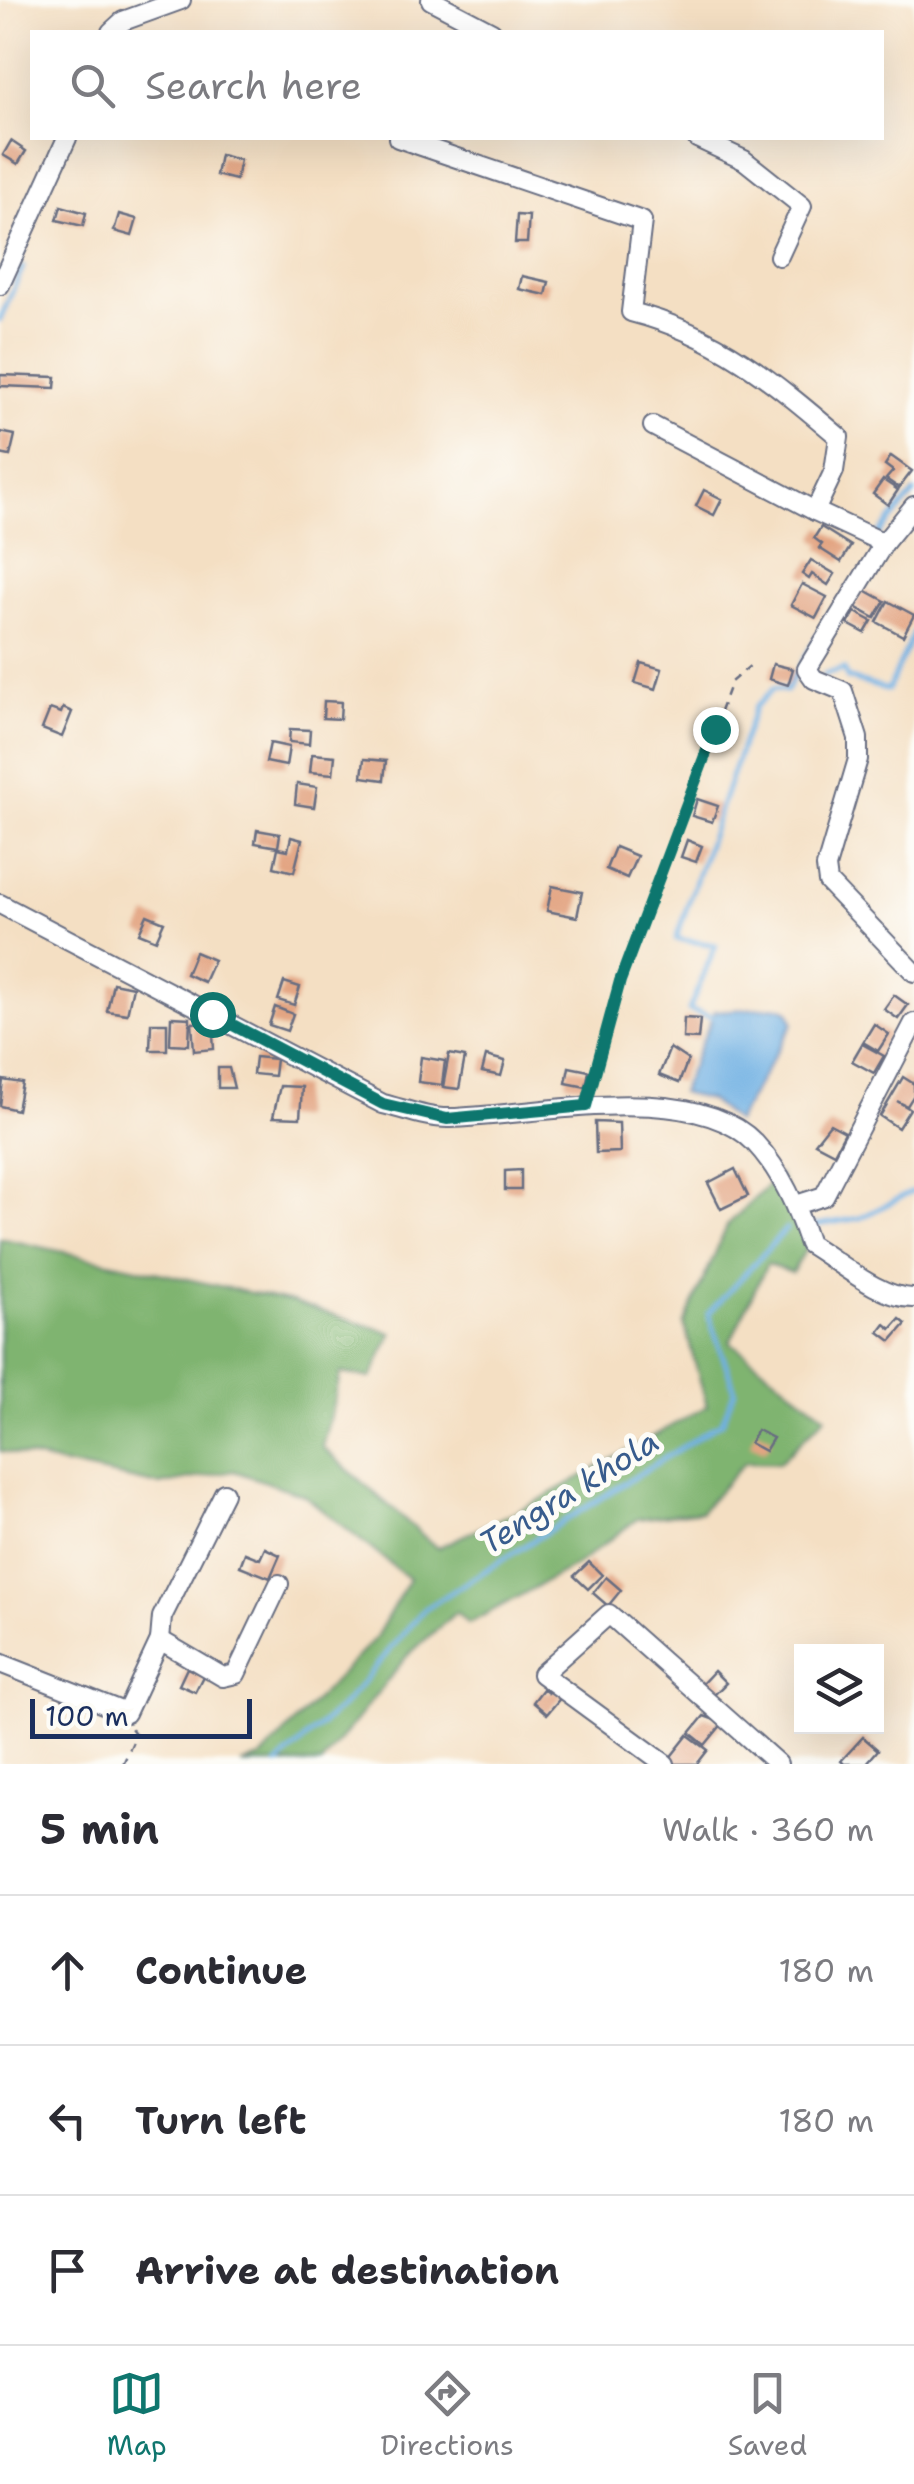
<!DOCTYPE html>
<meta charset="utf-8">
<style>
:root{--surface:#fff;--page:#f7f7f7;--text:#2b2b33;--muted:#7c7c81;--line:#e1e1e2;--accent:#0f766e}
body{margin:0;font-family:"Shantell Sans",sans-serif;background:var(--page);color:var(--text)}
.controls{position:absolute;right:30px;bottom:30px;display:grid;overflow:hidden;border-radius:0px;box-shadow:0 10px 40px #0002}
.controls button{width:90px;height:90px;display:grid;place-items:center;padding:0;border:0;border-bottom:2px solid var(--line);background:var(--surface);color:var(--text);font:50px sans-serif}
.scale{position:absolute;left:30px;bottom:25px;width:222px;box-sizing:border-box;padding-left:10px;border:5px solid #1b2f5e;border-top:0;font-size:28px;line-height:35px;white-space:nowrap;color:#1b2f5e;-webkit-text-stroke:8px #fdfcf7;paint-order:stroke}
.stop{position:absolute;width:30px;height:30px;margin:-22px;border:8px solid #0f766e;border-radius:50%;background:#fff}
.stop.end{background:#0f766e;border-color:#fff;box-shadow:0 2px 10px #0008}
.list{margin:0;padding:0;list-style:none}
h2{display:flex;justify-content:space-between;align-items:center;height:130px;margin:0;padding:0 40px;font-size:42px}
h2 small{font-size:32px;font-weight:400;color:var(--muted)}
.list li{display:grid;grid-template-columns:65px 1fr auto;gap:30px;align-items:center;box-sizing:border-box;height:150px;padding:0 40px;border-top:2px solid var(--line)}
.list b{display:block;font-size:38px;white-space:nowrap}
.list em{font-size:32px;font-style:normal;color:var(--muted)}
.icon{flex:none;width:55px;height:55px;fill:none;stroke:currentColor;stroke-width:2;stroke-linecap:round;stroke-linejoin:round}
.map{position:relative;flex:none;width:914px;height:1764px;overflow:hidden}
.search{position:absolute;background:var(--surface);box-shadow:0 10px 40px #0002;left:30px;right:30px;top:30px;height:110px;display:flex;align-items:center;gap:25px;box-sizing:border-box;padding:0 35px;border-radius:0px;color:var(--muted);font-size:38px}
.sheet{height:580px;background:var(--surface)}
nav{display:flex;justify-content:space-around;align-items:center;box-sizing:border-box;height:140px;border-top:2px solid var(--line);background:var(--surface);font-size:28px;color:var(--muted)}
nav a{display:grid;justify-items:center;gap:5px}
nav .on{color:var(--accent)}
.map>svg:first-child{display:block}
.forest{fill:#7fb470;stroke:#4d7267;stroke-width:2.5}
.water{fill:#6fb0e3;stroke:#4570a0;stroke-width:2.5}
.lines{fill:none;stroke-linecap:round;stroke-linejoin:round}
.stream{stroke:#6fb0e3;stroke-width:5}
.building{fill:#e3a583}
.minor-casing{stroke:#676d81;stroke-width:22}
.path{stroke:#676d81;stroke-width:2.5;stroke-dasharray:8 8;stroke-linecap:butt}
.minor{stroke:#fff;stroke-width:18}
.route{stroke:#0f766e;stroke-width:12}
.labels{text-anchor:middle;stroke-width:10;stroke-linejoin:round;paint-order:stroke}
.water-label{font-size:32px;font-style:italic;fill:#385c8d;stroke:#fdfcf7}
</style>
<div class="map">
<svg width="914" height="1764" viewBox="0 0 914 1764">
<rect width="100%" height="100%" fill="#fdfcf7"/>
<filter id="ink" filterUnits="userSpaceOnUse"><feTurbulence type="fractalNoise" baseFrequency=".01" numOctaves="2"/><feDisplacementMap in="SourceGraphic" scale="20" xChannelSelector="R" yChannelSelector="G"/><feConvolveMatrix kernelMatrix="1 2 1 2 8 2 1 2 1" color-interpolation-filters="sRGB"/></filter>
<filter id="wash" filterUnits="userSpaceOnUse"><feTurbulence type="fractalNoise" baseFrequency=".0048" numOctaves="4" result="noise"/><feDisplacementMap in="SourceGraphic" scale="40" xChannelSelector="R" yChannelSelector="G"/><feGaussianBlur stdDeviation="2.25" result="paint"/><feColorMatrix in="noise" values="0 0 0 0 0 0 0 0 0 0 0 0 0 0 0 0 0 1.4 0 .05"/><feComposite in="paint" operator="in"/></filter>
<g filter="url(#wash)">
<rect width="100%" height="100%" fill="#f4dfc3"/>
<!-- forest -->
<path class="forest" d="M779,1175L809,1244L792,1273L767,1264L730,1342L826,1416L779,1463L745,1462L701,1511L637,1519L578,1564L468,1624L456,1612L407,1656L321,1764H241L261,1758L376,1637L409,1579L304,1495L234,1471L159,1485L0,1451V1238L292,1302L392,1333L371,1378L341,1373L322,1447L437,1548L536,1502L707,1406L684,1324L728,1224Z"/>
<!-- water -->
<path class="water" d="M780,1007L789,1011L793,1023L736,1122L709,1100L680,1093L715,1011Z"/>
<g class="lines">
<!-- stream -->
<g class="stream">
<path d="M0,320L23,267"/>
<path d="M878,535L914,493"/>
<path d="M824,675L844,669L847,678L888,690L914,632"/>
<path d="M713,1017L689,1010L716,945L676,939L755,707L773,689L786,691L818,635"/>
<path d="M810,1226L860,1218L914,1191"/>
<path d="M278,1764L346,1702L424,1609L722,1422L735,1390L708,1314L786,1229"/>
</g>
</g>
<g id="blocks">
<!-- building -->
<g class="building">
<path d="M11,141L26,151L18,164L3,155Z"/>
<path d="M220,155L240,160L236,180L216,175Z"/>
<path d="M61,206L86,213L83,226L57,220Z"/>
<path d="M119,214L137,219L132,236L114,231Z"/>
<path d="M517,215L529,216L527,243H515Z"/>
<path d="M522,276L549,282L546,295L519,289Z"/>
<path d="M0,375L56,377L55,388L0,386Z"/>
<path d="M0,432L15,435L10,456L0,454Z"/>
<path d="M891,456L912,471L899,488L886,479L893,471L885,465Z"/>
<path d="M883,480L898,490L888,505L873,494Z"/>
<path d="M704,490L722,499L714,515L696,506Z"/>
<path d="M821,527L851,546L841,562L819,548L822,544L814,538Z"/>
<path d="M811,560L835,574L828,585L812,574L809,579L802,574Z"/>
<path d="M802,584L827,597L816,618L791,605Z"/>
<path d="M865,590L885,601L875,618L855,607Z"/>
<path d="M888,601L914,615L903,636L877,622Z"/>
<path d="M855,612L872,621L865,633L848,624Z"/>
<path d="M641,663L662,669L656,689L635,683Z"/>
<path d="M773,664L793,669L788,685L769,679Z"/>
<path d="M324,701L341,702L340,719L323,718Z"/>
<path d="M63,708L72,712L62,737L42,729L50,709L61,713Z"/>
<path d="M290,729L310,730L309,744L289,742Z"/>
<path d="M270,743L289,747L286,766L266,762Z"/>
<path d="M312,754L335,756L333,774L310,772Z"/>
<path d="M364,759L386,761L384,780L362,777Z"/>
<path d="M297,784L317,787L314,807L295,804Z"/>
<path d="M697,799L718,806L712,822L692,816Z"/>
<path d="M257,830L280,834L278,847L255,843Z"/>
<path d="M291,837L302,840L294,872L274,867L278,848L288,850Z"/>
<path d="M687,840L702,846L696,862L681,857Z"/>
<path d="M615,847L637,856L627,878L606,869Z"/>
<path d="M552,886L582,892L577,917L547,911Z"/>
<path d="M147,915L164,922L156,940L139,933Z"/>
<path d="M195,952L214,960L204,982L186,974Z"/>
<path d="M284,982L300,987L294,1005L278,1000Z"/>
<path d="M113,983L133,987L127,1014L107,1011Z"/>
<path d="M894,995L908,1005L898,1019L884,1009Z"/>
<path d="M275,1007L293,1014L287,1031L269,1025Z"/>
<path d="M171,1017L190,1018L189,1045L170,1044Z"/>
<path d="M684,1018L700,1019L698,1039L683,1038Z"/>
<path d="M212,1022L214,1049L194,1051L192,1023Z"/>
<path d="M151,1023H167V1050H150Z"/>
<path d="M874,1024L889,1034L878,1051L863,1042Z"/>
<path d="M862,1044L884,1056L874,1073L852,1061Z"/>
<path d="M670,1048L688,1060L679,1083L659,1075Z"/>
<path d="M449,1054L465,1057L459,1089L443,1087Z"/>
<path d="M486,1056L505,1061L501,1076L482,1072Z"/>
<path d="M255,1057L276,1059L274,1076L253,1074Z"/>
<path d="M421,1057L445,1061L442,1085L418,1082Z"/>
<path d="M569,1067L589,1071L586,1087L566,1083Z"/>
<path d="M218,1068H229L234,1088H218Z"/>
<path d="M903,1077L914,1084V1095L907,1106L897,1101L910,1109L898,1128L880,1116Z"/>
<path d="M3,1080L22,1083L17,1110L0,1106Z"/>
<path d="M280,1086L302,1087L300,1118L273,1117Z"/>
<path d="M595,1122L619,1123L620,1152L596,1153Z"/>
<path d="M830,1124L845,1132L834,1153L815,1143Z"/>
<path d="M735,1169L748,1196L721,1209L708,1183Z"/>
<path d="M521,1170V1190H505V1171Z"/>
<path d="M900,1319L906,1324L891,1341L879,1332L885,1324L891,1329Z"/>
<path d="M757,1430L773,1438L765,1451L750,1443Z"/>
<path d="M265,1548L280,1555L270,1578L240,1566L245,1553L260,1559Z"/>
<path d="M589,1562L602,1575L588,1589L574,1576Z"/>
<path d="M606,1577L621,1590L608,1606L593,1593Z"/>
<path d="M187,1668L203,1676L195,1692L179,1685Z"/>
<path d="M714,1671L726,1683L713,1696L701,1685Z"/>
<path d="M543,1689L548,1693L552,1689L562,1696L547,1714L533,1702Z"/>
<path d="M704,1716L723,1723L705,1745L690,1733Z"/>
<path d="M688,1735L708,1750L697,1764H676L669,1759Z"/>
<path d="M863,1737L878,1750L866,1764H844L841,1761Z"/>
</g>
</g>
</g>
<g filter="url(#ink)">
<use href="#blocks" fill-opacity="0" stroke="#676d81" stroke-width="2.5"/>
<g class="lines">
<!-- minor casing -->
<g class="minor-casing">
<g id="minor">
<path d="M431,0L492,32"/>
<path d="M111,32L123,21L181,0"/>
<path d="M398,138L642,221L631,312C717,334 773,381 839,437L834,471L815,511L884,543"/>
<path d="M697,138L744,160L802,206L779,256"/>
<path d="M0,285L67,138"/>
<path d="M653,426L815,511"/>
<path d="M914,506L884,543L807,669L814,679L843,691L858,738V759L826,867L828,882L914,972"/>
<path d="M0,904L383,1104C404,1109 429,1119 451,1118C531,1116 693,1078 755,1143C782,1172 797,1208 809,1244C838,1261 880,1299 914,1298"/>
<path d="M796,1205L824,1196L914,1023"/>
<path d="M160,1640L162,1617L224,1493"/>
<path d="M0,1663L126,1713L160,1640L223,1677L236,1674L279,1584"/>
<path d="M665,1764L542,1674L609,1614L778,1764"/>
</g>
</g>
<!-- path -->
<g class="path">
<path d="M591,1090L620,981L731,682L751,665"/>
<path d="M123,1764L136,1735L131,1728"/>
</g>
<!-- minor -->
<use href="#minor" class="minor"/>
</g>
</g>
<g class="lines" filter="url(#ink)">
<!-- route -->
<path class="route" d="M212,1014L383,1104L447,1119L586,1106L620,981L715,729"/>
</g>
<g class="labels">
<!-- water labels -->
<g class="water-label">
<text transform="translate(569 1492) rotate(-32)" y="11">Tengra khola</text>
</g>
</g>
</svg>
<div class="controls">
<button><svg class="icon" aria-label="layers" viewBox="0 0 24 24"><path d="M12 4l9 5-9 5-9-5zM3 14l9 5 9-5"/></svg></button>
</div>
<div class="scale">100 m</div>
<div class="stop" style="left:212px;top:1014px"></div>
<div class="stop end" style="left:715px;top:729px"></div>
<div class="search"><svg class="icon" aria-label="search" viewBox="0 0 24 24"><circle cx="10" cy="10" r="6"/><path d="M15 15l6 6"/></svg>Search here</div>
</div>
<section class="sheet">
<h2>5 min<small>Walk · 360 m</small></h2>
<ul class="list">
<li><svg class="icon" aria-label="ahead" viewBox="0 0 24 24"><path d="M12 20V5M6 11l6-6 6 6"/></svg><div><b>Continue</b></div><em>180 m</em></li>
<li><svg class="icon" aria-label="left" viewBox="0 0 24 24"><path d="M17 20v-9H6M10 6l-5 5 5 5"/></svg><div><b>Turn left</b></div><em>180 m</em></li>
<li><svg class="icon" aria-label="arrive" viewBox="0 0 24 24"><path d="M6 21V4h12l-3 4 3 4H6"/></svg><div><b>Arrive at destination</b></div></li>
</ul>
</section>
<nav>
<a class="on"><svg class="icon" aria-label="map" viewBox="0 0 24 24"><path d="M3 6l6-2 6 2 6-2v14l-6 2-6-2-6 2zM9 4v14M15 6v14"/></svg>Map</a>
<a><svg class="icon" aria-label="directions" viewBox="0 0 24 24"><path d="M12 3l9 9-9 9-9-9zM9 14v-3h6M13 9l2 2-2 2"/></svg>Directions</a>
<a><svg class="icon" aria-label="saved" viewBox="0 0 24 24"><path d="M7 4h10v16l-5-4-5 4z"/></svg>Saved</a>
</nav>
